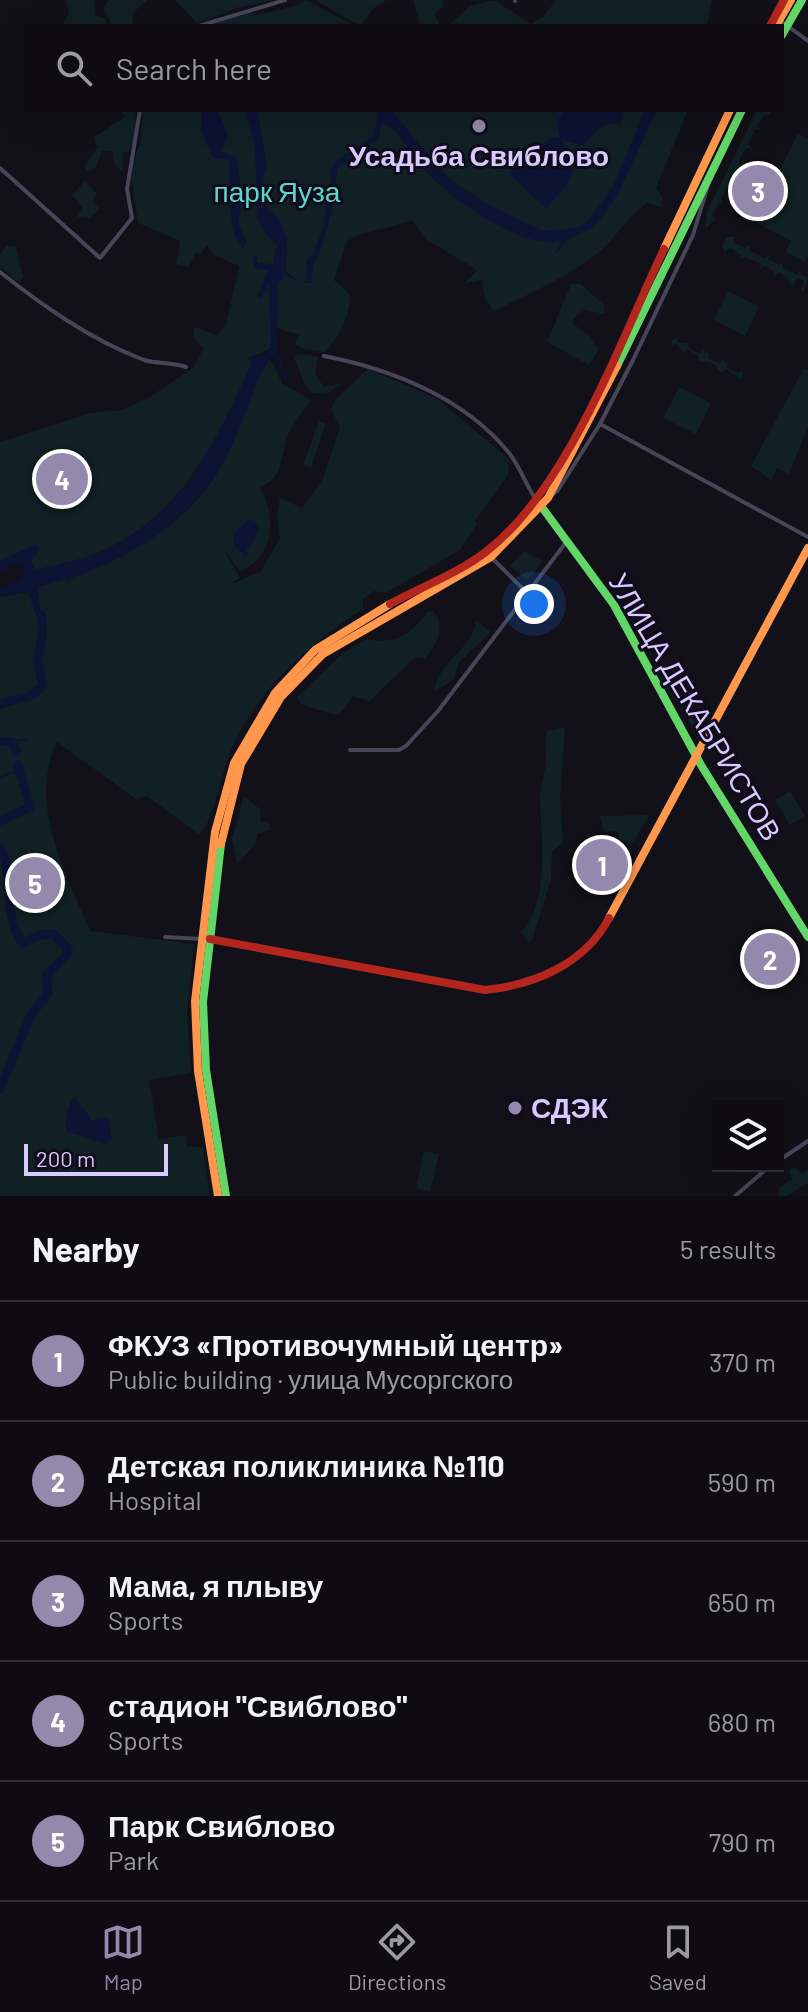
<!DOCTYPE html>
<meta charset="utf-8">
<style>
:root{--surface:#0e0c12;--page:#1c1a20;--text:#f1f3f6;--muted:#9b9b9f;--line:#2e2c32;--accent:#9289ac}
body{margin:0;font-family:Barlow,sans-serif;background:var(--page);color:var(--text)}
.controls{position:absolute;right:24px;bottom:24px;display:grid;overflow:hidden;border-radius:0px;box-shadow:0 8px 32px #0002}
.controls button{width:72px;height:72px;display:grid;place-items:center;padding:0;border:0;border-bottom:2px solid var(--line);background:var(--surface);color:var(--text);font:40px sans-serif}
.scale{position:absolute;left:24px;bottom:20px;width:144px;box-sizing:border-box;padding-left:8px;border:4px solid #d7cafc;border-top:0;font-size:22px;line-height:28px;white-space:nowrap;color:#d7cafc;-webkit-text-stroke:6px #110c1c;paint-order:stroke}
.you{position:absolute;left:534px;top:604px;width:28px;height:28px;margin:-20px;border:6px solid #fff;border-radius:50%;background:#1a73e8;box-shadow:0 0 0 12px #1a73e833}
.badge{display:grid;place-items:center;width:52px;height:52px;border-radius:50%;background:var(--accent);color:#fff;font-size:26px;font-weight:700}
.pin{position:absolute;translate:-50% -50%;border:4px solid #fff;box-shadow:0 2px 8px #0006}
.list{margin:0;padding:0;list-style:none}
h2{display:flex;justify-content:space-between;align-items:center;height:104px;margin:0;padding:0 32px;font-size:34px}
h2 small{font-size:26px;font-weight:400;color:var(--muted)}
.list li{display:grid;grid-template-columns:52px 1fr auto;gap:24px;align-items:center;box-sizing:border-box;height:120px;padding:0 32px;border-top:2px solid var(--line)}
.list b{display:block;font-size:30px;white-space:nowrap}
.list p{margin:0;font-size:26px;white-space:nowrap;color:var(--muted)}
.list em{font-size:26px;font-style:normal;color:var(--muted)}
.icon{flex:none;width:44px;height:44px;fill:none;stroke:currentColor;stroke-width:2;stroke-linecap:round;stroke-linejoin:round}
.map{position:relative;flex:none;width:808px;height:1196px;overflow:hidden}
.search{position:absolute;background:var(--surface);box-shadow:0 8px 32px #0002;left:24px;right:24px;top:24px;height:88px;display:flex;align-items:center;gap:20px;box-sizing:border-box;padding:0 28px;border-radius:0px;color:var(--muted);font-size:30px}
.sheet{height:704px;background:var(--surface)}
nav{display:flex;justify-content:space-around;align-items:center;box-sizing:border-box;height:112px;border-top:2px solid var(--line);background:var(--surface);font-size:22px;color:var(--muted)}
nav a{display:grid;justify-items:center;gap:4px}
nav .on{color:var(--accent)}
.map>svg:first-child{display:block}
.green{fill:#102024}
.water{fill:#0c1434}
.lines{fill:none;stroke-linecap:round;stroke-linejoin:round}
.stream{stroke:#0c1434;stroke-width:2}
.river{stroke:#0c1434;stroke-width:9}
.street{stroke:#484559;stroke-width:4}
.fast{stroke:#63d668;stroke-width:8}
.slow{stroke:#ff974d;stroke-width:8}
.jam{stroke:#b3261e;stroke-width:8}
.poi-dot{fill:#9289ac;stroke:#110c1c;stroke-width:3}
.labels{text-anchor:middle;stroke-width:6;stroke-linejoin:round;paint-order:stroke}
.poi-label{font-size:28px;font-weight:bold;fill:#d7cafc;stroke:#110c1c}
.park-label{font-size:28px;fill:#5bd7cb;stroke:#110c1c}
.street-label{font-size:28px;fill:#d7cafc;stroke:#110c1c}
</style>
<div class="map">
<svg width="808" height="1196" viewBox="0 0 808 1196">
<rect width="100%" height="100%" fill="#121018"/>
<!-- green -->
<g class="green">
<path d="M66,0H94L96,16L104,18L108,26H61L69,14Z"/>
<path d="M109,0H147L133,13L132,26H113L103,8Z"/>
<path d="M175,0H273L237,8L197,23Z"/>
<path d="M306,0L355,26H206L254,11L255,15L295,6Z"/>
<path d="M315,0H384L385,2L375,7L360,26Z"/>
<path d="M413,0H443L444,6L435,14L440,26H420Z"/>
<path d="M494,0L531,24L543,17L556,0H712L707,26H447L470,6Z"/>
<path d="M120,110H135C137,124 135,139 129,151L122,153L124,174L114,163L113,152L102,151L96,167L89,172L84,167L97,148L94,137L125,117Z"/>
<path d="M143,110H688L656,188L663,198L661,207L647,203C627,216 617,238 598,253C566,278 529,294 494,311L485,299L482,280L463,284L477,271L474,268L427,240L412,220C390,229 368,229 347,241L334,280L350,294C351,314 339,338 325,352L303,349L295,344L299,335L273,327L271,348L250,358L253,362C218,436 188,507 111,547C88,559 59,564 35,571L31,561L12,556L0,561V442L91,413L122,410L150,397L194,367L203,349L194,337V327L217,335L226,325L239,266L214,255L207,245L201,254L196,252L189,267L176,265L180,241L138,223L130,171L140,143Z"/>
<path d="M757,110H770L771,114L763,116L757,126L761,129L755,130L748,144L751,149L746,148L738,163L742,166L737,167L730,181L732,186L728,185L721,199L723,204L719,202L712,216L716,219L705,229L707,211Z"/>
<path d="M798,134L808,139V255L805,262L786,252L791,241L754,222L773,183L763,177L769,165L780,170Z"/>
<path d="M85,181L97,194L92,202L100,209L89,218L77,217L83,208L72,195Z"/>
<path d="M726,237H735L733,242L745,248L750,245L749,250L764,258L770,255L768,259L779,265L784,262L782,267L796,274L801,271L799,275L808,277L804,291L801,290L804,281L797,278L793,286L788,283V278L779,273L774,276L775,272L765,266L759,269L761,264L745,257L740,259L742,255L730,248L725,252L722,246Z"/>
<path d="M6,246H16L23,277L18,282L0,266V255Z"/>
<path d="M571,284H581L604,305V314L584,310L573,319V324L590,336L599,349L589,365L547,342Z"/>
<path d="M728,291L759,306L745,336L714,320Z"/>
<path d="M677,337V342L689,343L688,347L700,354L703,350L709,353L708,358L720,364L722,360L728,363L727,368L738,373L743,371V377L738,381L737,376L725,369L722,373L717,370L716,364L697,360L699,356L687,349L684,353L676,344L672,347V340Z"/>
<path d="M301,354L318,357L315,374L324,387L344,383L326,394L312,393L304,384L294,356Z"/>
<path d="M270,359L282,383L311,400C304,410 295,421 289,433C280,453 285,479 260,487C277,518 275,555 240,572L224,549L240,578L229,585L261,571L280,538L277,515L280,498L302,508L322,481L340,427L331,410L335,400L368,369L436,398L509,459L508,475L475,521L477,524L460,550L386,593L374,591L363,599V609C308,645 263,685 233,745C223,765 214,827 198,834L147,796L136,799L57,742C27,805 66,871 90,931L194,944L187,1012L191,1073L149,1080L159,1139L186,1135L187,1147H203L210,1196H0V597L28,592L41,627L38,587C91,572 189,527 215,475C233,441 249,387 270,359Z"/>
<path d="M804,368L808,370V427L789,474L777,468L771,480L751,466Z"/>
<path d="M679,387L711,403L696,434L663,418Z"/>
<path d="M319,421L326,423L311,468L303,465Z"/>
<path d="M524,551L543,561L527,580L510,566Z"/>
<path d="M433,611C447,625 437,645 425,658H414L370,701L353,696L342,711L334,715L301,704L297,697L342,654L366,639C394,645 411,635 427,612Z"/>
<path d="M476,621L491,632L458,663L454,680L435,691C436,664 473,648 476,621Z"/>
<path d="M664,673L672,679L699,730H694L660,677Z"/>
<path d="M565,727L560,798L563,842L552,852L551,880L532,940L528,943L521,931C550,905 541,834 540,799C540,786 545,774 546,761C546,751 544,740 547,731Z"/>
<path d="M790,791L805,816L790,825L775,800Z"/>
<path d="M244,796L260,809L261,822L268,821L271,829L258,834L254,846L237,864L232,839Z"/>
<path d="M650,815L631,845L620,839L617,831L604,832L600,816Z"/>
<path d="M424,1151L439,1154L430,1192L416,1189Z"/>
<path d="M794,1167L802,1174L808,1170V1183L787,1196H779L780,1187L792,1179L789,1170Z"/>
</g>
<!-- water -->
<g class="water">
<path d="M202,110H217L228,135L222,152L237,157L242,203L238,224L247,241L243,249C228,238 228,179 230,160L213,158L201,130Z"/>
<path d="M244,110H257L267,165L263,179L267,208L279,219L287,239L286,271L298,281L285,275L278,283L277,349L288,378L284,380L276,357L272,356L262,369C248,404 236,445 215,477C182,526 126,560 71,578L70,582L66,579L38,587L42,631L28,592L0,597V587L20,581L24,572L21,564L0,571V561L36,544L41,548L31,561L35,570C60,563 89,559 111,547C193,504 214,439 253,362L247,358L259,357L271,348L269,282L262,298L257,296L268,270L255,268L252,258L256,254L258,263L273,264L277,245L264,232L257,217L255,144Z"/>
<path d="M371,110H391L445,175L485,203L544,231L576,228L588,221L614,184L645,110H657L619,192L602,217L593,228L568,239L555,255L561,242C519,249 450,198 422,168C408,153 401,130 382,122L378,140L359,150L337,169C336,194 331,216 324,240C317,263 312,257 312,283H300L306,281L307,259L314,252L325,221V205L332,190L330,170L335,161L373,137L378,114Z"/>
<path d="M565,110H624L621,123L603,125L582,146L561,139L575,165L568,182L547,209L510,175L511,168L551,138L560,137L557,121Z"/>
<path d="M250,519L256,522L259,531L246,551L249,555L245,556L235,547L233,534Z"/>
<path d="M76,1098L92,1121L100,1117L109,1119L112,1139L106,1144L66,1131V1117L71,1100Z"/>
</g>
<g class="lines">
<!-- stream -->
<g class="stream">
<path d="M12,742L26,739"/>
<path d="M0,777L19,770"/>
<path d="M66,946H73"/>
</g>
<!-- river -->
<g class="river">
<path d="M0,704L30,696L43,686L37,660L43,633L41,615"/>
<path d="M0,741L12,742L16,751"/>
<path d="M0,821L30,807L18,765"/>
<path d="M0,847C16,876 0,910 23,944L39,935L53,934L66,946L68,954L46,975L48,993L31,1015L0,1089"/>
</g>
<!-- street -->
<g class="street">
<path d="M515,1V0"/>
<path d="M778,19L808,41"/>
<path d="M199,26L285,0"/>
<path d="M0,168L100,258L132,218L127,189L140,110"/>
<path d="M0,272C43,306 91,340 144,360C157,364 172,362 186,367"/>
<path d="M324,356C391,369 465,398 509,453C520,466 526,486 537,501"/>
<path d="M600,424L808,537"/>
<path d="M550,497L558,490L600,424L633,360L693,235L709,182"/>
<path d="M491,557L526,592"/>
<path d="M350,750H399L406,746L438,711L567,541"/>
<path d="M165,937L202,939"/>
<path d="M778,1161L808,1141"/>
<path d="M735,1196L770,1166"/>
</g>
<!-- fast -->
<g class="fast">
<path d="M782,35L802,0"/>
<path d="M617,366L742,110"/>
<path d="M541,506L614,605L701,765L808,937"/>
<path d="M221,844L203,1002L206,1070L226,1196"/>
</g>
<!-- slow -->
<g class="slow">
<path d="M776,26L791,0"/>
<path d="M664,249L730,110"/>
<path d="M221,844L241,764L281,697L323,654L491,557L548,498L617,366"/>
<path d="M609,918L808,548"/>
<path d="M218,1196L198,1071L195,1001L215,832L234,763L275,693L315,650L390,604"/>
</g>
<!-- jam -->
<g class="jam">
<path d="M770,26L784,0"/>
<path d="M390,604C421,587 459,573 487,551C568,488 620,342 664,249"/>
<path d="M210,939L485,990C534,985 585,964 609,918"/>
</g>
</g>
<!-- markers -->
<g class="poi-dot">
<circle cx="479" cy="126" r="8"/>
<circle cx="515" cy="1108" r="8"/>
</g>
<g class="labels">
<!-- poi labels -->
<g class="poi-label">
<text x="479" y="166">Усадьба Свиблово</text>
<text x="531" y="1118" text-anchor="start">СДЭК</text>
</g>
<!-- park labels -->
<g class="park-label">
<text x="277" y="202">парк Яуза</text>
</g>
<!-- street labels -->
<g class="street-label">
<text transform="translate(695 707) rotate(59)" y="10">УЛИЦА ДЕКАБРИСТОВ</text>
</g>
</g>
</svg>
<div class="controls">
<button><svg class="icon" aria-label="layers" viewBox="0 0 24 24"><path d="M12 4l9 5-9 5-9-5zM3 14l9 5 9-5"/></svg></button>
</div>
<div class="scale">200 m</div>
<div class="you"></div>
<div class="pin badge" style="left:602px;top:865px">1</div>
<div class="pin badge" style="left:770px;top:959px">2</div>
<div class="pin badge" style="left:758px;top:191px">3</div>
<div class="pin badge" style="left:62px;top:479px">4</div>
<div class="pin badge" style="left:35px;top:883px">5</div>
<div class="search"><svg class="icon" aria-label="search" viewBox="0 0 24 24"><circle cx="10" cy="10" r="6"/><path d="M15 15l6 6"/></svg>Search here</div>
</div>
<section class="sheet">
<h2>Nearby<small>5 results</small></h2>
<ul class="list">
<li><span class="badge">1</span><div><b>ФКУЗ «Противочумный центр»</b><p>Public building · улица Мусоргского</p></div><em>370 m</em></li>
<li><span class="badge">2</span><div><b>Детская поликлиника №110</b><p>Hospital</p></div><em>590 m</em></li>
<li><span class="badge">3</span><div><b>Мама, я плыву</b><p>Sports</p></div><em>650 m</em></li>
<li><span class="badge">4</span><div><b>стадион &quot;Свиблово&quot;</b><p>Sports</p></div><em>680 m</em></li>
<li><span class="badge">5</span><div><b>Парк Свиблово</b><p>Park</p></div><em>790 m</em></li>
</ul>
</section>
<nav>
<a class="on"><svg class="icon" aria-label="map" viewBox="0 0 24 24"><path d="M3 6l6-2 6 2 6-2v14l-6 2-6-2-6 2zM9 4v14M15 6v14"/></svg>Map</a>
<a><svg class="icon" aria-label="directions" viewBox="0 0 24 24"><path d="M12 3l9 9-9 9-9-9zM9 14v-3h6M13 9l2 2-2 2"/></svg>Directions</a>
<a><svg class="icon" aria-label="saved" viewBox="0 0 24 24"><path d="M7 4h10v16l-5-4-5 4z"/></svg>Saved</a>
</nav>
